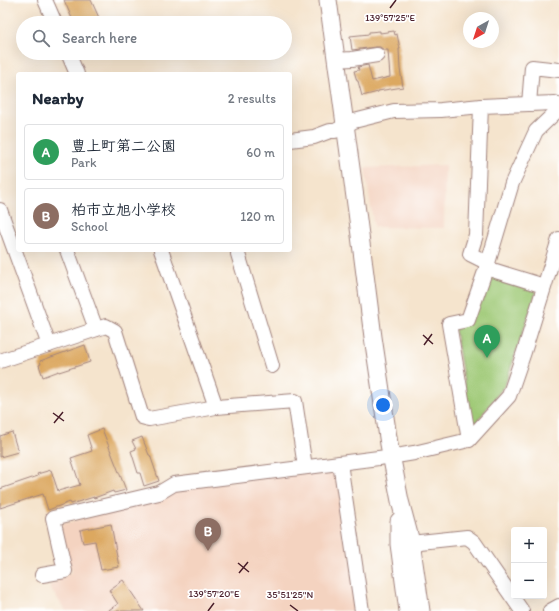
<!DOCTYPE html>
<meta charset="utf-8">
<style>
:root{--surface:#fff;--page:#f6f6f7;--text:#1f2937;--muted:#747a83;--line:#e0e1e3;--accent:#d93025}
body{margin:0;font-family:Itim,"Klee One",sans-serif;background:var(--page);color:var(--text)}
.controls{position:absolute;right:12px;bottom:12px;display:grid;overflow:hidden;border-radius:4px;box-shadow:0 4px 16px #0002}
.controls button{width:36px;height:36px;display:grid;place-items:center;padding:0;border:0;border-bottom:1px solid var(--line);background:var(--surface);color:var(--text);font:20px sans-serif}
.compass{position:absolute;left:463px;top:12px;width:36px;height:36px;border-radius:50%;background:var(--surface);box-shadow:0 4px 16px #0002;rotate:219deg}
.you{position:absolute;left:383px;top:405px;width:14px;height:14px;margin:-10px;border:3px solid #fff;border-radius:50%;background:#1a73e8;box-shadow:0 0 0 6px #1a73e833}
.badge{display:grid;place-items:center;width:26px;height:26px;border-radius:50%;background:var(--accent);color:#fff;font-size:13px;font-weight:700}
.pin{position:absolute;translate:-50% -33px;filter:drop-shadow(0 1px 2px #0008)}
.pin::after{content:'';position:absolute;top:21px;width:14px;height:12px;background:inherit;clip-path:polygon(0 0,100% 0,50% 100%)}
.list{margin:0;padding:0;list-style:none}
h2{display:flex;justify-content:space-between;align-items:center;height:52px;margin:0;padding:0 16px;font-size:17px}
h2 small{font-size:13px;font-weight:400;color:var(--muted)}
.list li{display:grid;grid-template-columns:26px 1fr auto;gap:12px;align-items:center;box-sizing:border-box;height:56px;margin:0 8px 8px;padding:0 8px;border:1px solid var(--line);border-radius:4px}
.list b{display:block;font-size:15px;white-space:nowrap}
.list p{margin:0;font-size:13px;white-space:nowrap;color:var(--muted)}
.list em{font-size:13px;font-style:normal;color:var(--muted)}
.icon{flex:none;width:22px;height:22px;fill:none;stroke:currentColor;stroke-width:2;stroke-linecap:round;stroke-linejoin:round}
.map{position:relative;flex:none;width:559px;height:611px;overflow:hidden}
.search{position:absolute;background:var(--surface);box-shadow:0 4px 16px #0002;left:16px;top:16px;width:276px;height:44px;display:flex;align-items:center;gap:10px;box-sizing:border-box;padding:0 14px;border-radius:22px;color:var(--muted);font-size:15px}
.panel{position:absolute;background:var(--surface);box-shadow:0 4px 16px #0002;left:16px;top:72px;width:276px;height:180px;border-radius:4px}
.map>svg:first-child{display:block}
.built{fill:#f4d3c0}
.green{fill:#9fc976;stroke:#747450}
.building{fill:#dca861}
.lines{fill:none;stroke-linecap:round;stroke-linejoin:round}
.minor-casing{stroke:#a0827c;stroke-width:16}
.tertiary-casing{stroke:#a0827c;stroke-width:19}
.minor{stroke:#fff;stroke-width:14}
.tertiary{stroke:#fff;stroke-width:17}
.ticks{fill:none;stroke:#4a1f2b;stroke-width:1.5}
.ticks-label{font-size:10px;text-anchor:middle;fill:#4a1f2b;stroke:#fff;stroke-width:3.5;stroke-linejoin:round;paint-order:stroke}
</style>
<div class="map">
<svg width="559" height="611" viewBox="0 0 559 611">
<rect width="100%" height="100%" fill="#fff"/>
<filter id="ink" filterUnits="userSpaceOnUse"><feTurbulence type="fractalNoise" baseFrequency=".025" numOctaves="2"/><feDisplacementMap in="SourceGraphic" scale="8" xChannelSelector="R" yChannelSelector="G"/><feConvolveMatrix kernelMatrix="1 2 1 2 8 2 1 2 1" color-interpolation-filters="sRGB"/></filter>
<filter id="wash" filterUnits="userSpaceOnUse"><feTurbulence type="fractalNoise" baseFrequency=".012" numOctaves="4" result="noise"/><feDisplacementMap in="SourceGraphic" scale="16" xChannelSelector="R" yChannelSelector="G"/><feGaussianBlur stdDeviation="0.9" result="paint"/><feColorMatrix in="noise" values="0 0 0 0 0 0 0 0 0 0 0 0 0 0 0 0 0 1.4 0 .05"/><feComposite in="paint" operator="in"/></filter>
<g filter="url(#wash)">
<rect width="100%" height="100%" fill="#f5e4cd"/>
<!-- built -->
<g class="built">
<path d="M445,165L444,228L374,227L365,168Z"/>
<path d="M332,467L338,472L358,611H66L49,586L72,572L61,529L63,524L138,503L177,489Z"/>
</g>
<!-- green -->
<path class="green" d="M494,275L533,288L536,293L505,385L472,428L455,330L488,276Z"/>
<g id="blocks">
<!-- building -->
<g class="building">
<path d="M64,0H91L100,20L93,23H74Z"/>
<path d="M380,31V33L394,31L395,35L397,34L400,49H399L400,69L403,87L378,91V92L362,96L358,81H357L354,71L359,70L358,67L368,65L372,81L390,77L388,50H384L380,47H376L352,50L350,36L369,34V32Z"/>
<path d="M85,345L90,362L59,372V371L43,377L39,365L41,364L40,361Z"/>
<path d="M102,429L126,490L114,493L113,491L94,498V497L71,504L70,502L48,510L43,494L0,508V489L38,476L37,474L51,470L58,491L80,485L71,458L92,451L87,435Z"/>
<path d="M12,432L18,452L0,457V436Z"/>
<path d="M142,437L149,455H150L159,481L144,486L140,473H138L131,451L136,449L132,441Z"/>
<path d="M111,524L119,567L101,570L95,541L83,543L80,530Z"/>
<path d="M123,580L144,611H107L118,604L109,590Z"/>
</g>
</g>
</g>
<g filter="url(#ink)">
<use href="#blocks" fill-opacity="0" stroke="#a0827c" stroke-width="1"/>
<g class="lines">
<!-- minor casing -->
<g class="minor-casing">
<g id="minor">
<path d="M45,0L55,23"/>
<path d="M68,53L77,74"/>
<path d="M336,60L352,59L377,55"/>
<path d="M529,104L532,67L559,70"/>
<path d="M481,106L476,235L470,254L488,263"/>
<path d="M290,140L314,137L330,131H335L354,121L394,111L441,110L481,106L555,103L559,106"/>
<path d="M0,210L49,345"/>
<path d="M67,250L96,329"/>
<path d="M161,250L216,407"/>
<path d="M238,254L272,366"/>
<path d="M486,268L544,286"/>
<path d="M0,361L106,326L115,331L142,417L149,419L216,407L295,401L305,467"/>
<path d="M469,440L449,324L468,320L488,263L512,183L536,131L559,109"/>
<path d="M340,463L362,611"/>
<path d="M401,544L467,537L474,542L522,611"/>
<path d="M42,575L65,571L53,518L159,493L174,484L402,455L414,453L469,440L509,396L524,352L559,239"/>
<path d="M550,611L559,606"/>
</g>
</g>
<!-- tertiary casing -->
<g class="tertiary-casing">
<g id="tertiary">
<path d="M328,0L357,212L373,337L389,444L400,501L411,542L421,611"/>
<path d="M399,521V544L408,611"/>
</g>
</g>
<!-- minor -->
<use href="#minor" class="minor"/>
<!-- tertiary -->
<use href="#tertiary" class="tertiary"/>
</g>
</g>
<!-- ticks -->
<path class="ticks" d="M390,8L396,0M423,335L433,344M424,345L432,334M53,413L64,421M54,423L63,412M238,563L249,572M239,573L248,562M290,605L298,611M208,611L214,603"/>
<g class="ticks-label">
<text x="390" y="21">139°57'25"E</text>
<text x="214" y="597">139°57'20"E</text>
<text x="290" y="598">35°51'25"N</text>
</g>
</svg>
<div class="controls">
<button>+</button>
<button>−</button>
</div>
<svg class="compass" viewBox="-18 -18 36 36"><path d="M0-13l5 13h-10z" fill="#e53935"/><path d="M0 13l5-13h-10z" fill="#747a83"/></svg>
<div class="you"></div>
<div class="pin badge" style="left:487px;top:358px;background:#2e9e5b">A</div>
<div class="pin badge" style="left:208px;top:551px;background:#8d6e63">B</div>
<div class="search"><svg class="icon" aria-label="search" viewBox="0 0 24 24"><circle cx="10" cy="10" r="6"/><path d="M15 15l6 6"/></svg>Search here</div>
<section class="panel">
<h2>Nearby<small>2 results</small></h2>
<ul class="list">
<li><span class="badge" style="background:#2e9e5b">A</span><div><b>豊上町第二公園</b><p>Park</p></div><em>60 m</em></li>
<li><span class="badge" style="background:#8d6e63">B</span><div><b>柏市立旭小学校</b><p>School</p></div><em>120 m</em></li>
</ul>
</section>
</div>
